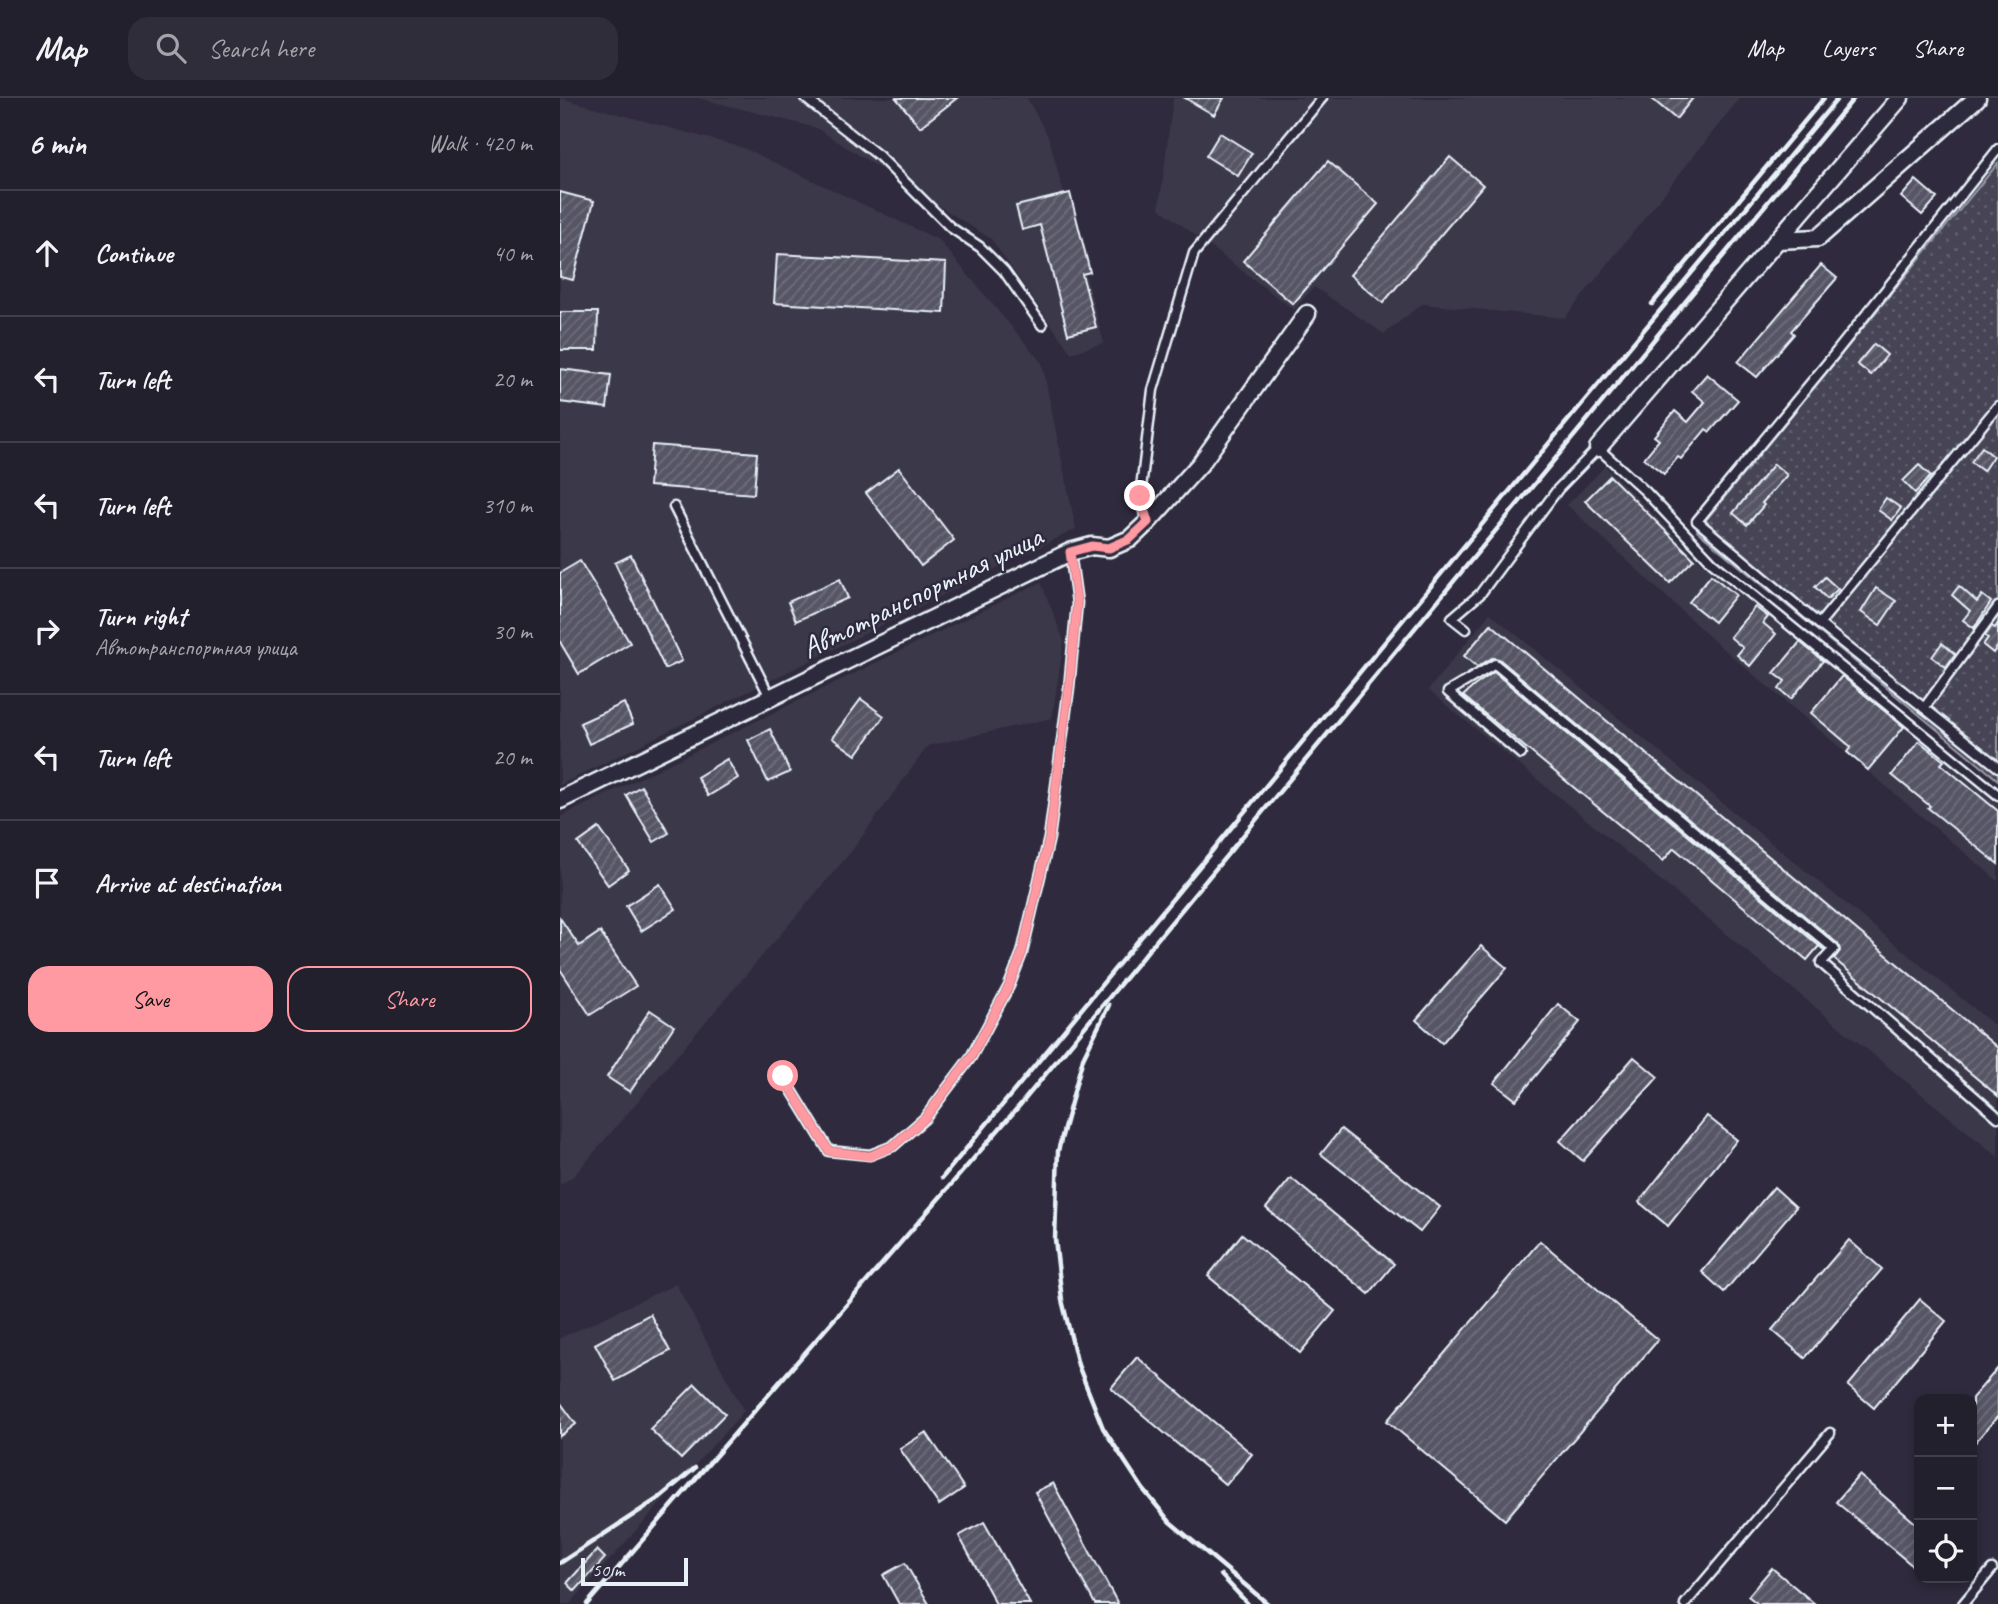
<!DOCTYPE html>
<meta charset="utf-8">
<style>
:root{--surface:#23202e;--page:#2f2d3a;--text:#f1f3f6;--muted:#a3a3aa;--line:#403e4a;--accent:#ff9aa2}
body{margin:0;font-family:Caveat,sans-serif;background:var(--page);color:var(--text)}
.controls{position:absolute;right:21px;bottom:21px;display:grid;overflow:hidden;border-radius:14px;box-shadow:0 4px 10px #0003}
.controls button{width:63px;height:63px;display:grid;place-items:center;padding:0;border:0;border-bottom:2px solid var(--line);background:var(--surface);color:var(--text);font:35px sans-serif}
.scale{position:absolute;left:21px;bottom:18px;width:107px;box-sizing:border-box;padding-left:7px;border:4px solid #e8f1f8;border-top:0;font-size:19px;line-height:24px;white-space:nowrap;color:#e8f1f8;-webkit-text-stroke:5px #2f2a3d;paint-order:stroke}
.stop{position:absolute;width:21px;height:21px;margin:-16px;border:5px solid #ff9aa2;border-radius:50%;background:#fff}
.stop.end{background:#ff9aa2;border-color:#fff;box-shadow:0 2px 7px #0008}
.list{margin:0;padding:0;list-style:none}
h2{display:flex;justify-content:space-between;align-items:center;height:91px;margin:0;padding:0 28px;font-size:30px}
h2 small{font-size:23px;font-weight:400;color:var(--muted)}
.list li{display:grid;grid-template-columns:46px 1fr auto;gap:21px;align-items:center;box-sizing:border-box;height:126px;padding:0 28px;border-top:2px solid var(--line)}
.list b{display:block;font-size:26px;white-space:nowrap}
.list p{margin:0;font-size:23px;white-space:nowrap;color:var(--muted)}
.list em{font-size:23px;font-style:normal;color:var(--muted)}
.actions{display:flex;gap:14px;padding:21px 28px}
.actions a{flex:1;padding:16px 0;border:2px solid var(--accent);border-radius:21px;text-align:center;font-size:24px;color:var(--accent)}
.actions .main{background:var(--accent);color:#111}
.icon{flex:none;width:38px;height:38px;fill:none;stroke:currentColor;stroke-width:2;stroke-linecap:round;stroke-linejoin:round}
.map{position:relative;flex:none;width:1438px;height:1506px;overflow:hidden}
header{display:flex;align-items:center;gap:42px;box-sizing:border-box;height:98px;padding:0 35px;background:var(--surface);border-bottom:2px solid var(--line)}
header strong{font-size:33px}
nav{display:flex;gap:38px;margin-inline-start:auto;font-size:24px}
.search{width:490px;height:63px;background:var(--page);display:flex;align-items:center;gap:18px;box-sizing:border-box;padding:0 24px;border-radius:21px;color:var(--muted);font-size:26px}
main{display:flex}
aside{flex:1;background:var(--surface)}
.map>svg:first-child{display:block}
.built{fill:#3b3749}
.park{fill:url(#park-dots);stroke:#979aa6;stroke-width:2}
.building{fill:url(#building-hatch);stroke:#e8f1f8;stroke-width:2}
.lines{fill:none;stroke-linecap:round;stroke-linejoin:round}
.lane-casing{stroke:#e8f1f8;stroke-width:13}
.street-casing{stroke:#e8f1f8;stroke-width:21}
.lane{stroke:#2f2a3d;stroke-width:8}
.street{stroke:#2f2a3d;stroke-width:16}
.rail{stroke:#e8f1f8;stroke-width:4.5}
.route{stroke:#ff9aa2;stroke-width:9}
.labels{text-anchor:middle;stroke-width:5;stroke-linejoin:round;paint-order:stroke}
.street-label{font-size:30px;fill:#e8f1f8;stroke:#2f2a3d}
</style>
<header>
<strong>Map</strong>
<div class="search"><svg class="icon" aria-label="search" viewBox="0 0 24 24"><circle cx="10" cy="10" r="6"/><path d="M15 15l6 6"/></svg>Search here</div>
<nav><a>Map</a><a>Layers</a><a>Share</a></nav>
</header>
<main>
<aside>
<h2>6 min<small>Walk · 420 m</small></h2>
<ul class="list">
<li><svg class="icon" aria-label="ahead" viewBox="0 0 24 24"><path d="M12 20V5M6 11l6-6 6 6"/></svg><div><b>Continue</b></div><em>40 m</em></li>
<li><svg class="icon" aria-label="left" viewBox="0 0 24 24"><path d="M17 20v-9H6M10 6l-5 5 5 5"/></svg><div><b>Turn left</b></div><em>20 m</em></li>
<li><svg class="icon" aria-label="left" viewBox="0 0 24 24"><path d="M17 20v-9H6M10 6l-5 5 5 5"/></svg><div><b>Turn left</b></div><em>310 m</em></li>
<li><svg class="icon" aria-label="right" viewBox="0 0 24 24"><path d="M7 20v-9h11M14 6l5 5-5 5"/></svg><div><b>Turn right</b><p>Автотранспортная улица</p></div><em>30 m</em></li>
<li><svg class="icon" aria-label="left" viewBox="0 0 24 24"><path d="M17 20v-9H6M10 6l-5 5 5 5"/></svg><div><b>Turn left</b></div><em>20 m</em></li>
<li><svg class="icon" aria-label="arrive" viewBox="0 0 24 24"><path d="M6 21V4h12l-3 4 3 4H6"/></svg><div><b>Arrive at destination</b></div></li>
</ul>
<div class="actions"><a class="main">Save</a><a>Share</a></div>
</aside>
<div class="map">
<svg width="1438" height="1506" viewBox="0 0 1438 1506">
<defs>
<pattern id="park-dots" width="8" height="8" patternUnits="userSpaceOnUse" patternTransform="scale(1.75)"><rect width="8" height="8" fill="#464455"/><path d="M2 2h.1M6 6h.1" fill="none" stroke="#615f6e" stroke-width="1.8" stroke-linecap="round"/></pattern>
<pattern id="building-hatch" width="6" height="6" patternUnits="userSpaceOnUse" patternTransform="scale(1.75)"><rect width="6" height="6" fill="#575565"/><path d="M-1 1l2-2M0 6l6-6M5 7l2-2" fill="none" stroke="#6f6e7c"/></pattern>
</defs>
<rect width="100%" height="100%" fill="#2f2a3d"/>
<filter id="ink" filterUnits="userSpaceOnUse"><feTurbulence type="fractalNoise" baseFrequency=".0143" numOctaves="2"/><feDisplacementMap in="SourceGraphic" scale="14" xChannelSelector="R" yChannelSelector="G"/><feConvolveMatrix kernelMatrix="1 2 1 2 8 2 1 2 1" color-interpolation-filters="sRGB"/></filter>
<g filter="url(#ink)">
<!-- built -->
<g class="built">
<path d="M0,0L184,50L379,142L482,265L516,431L0,687Z"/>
<path d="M138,0H467L489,40L544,245L511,255L431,141L256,30Z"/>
<path d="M613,0H1180L1005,220L862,206L824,236L754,189L734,212L599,110Z"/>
<path d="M1045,368L1141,464L1438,702V783L1155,544L1007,407Z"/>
<path d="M481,484L504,543L492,620L368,648L291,754L14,1078L0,1087V719Z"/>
<path d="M930,515L1438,930V1059L868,592Z"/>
<path d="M116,1186L184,1313L10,1506H0V1240Z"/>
</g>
<!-- park -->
<path class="park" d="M1438,65V682L1137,433Z"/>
<!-- building -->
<g class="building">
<path d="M336,0H397L360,29Z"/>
<path d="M625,0H664L654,17Z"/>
<path d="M1091,0H1133L1116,21Z"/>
<path d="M660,35L692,55L678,78L646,58Z"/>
<path d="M890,59L923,87L823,205L790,177Z"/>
<path d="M768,63L818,106L733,206L683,163Z"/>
<path d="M1356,82L1377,100L1362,117L1341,99Z"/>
<path d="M0,94L34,103L13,182L0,179Z"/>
<path d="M510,95L530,174L522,176L536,229L508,236L480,127L462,132L456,108Z"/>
<path d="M217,156L386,165L384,215L214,205Z"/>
<path d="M1261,167L1277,180L1231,233L1234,236L1197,279L1178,264Z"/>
<path d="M0,214H38L37,252H0Z"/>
<path d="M1314,246L1327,257L1311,277L1297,266Z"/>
<path d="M0,271L51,277L47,310L0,304Z"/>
<path d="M1147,276L1178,302L1150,334L1146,331L1121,361L1118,359L1104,376L1084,360L1099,342L1094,338L1115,313L1128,324L1145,304L1132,293Z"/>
<path d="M92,347L197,355L194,396L89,388Z"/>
<path d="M1422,349L1433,358L1423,373L1411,364Z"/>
<path d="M1214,366L1227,377L1202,405L1204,407L1187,427L1173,415Z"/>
<path d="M1359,367L1371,378L1355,395L1343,383Z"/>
<path d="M339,370L394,442L361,468L306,395Z"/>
<path d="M1050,378L1134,461L1110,485L1025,403Z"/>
<path d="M1326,400L1341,410L1332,422L1318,412Z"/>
<path d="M71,457L122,563L105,571L55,465Z"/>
<path d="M20,463L70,545L19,576L0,544V475Z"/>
<path d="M1151,477L1176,497L1154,524L1129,504Z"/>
<path d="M1265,479L1278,491L1267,501L1255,489Z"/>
<path d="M280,481L288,500L236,523L228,504Z"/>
<path d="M1399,488L1417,504L1422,497L1431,504L1414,530L1403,522L1410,513L1392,497Z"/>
<path d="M1316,490L1336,503L1320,527L1301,514Z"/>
<path d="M1195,509L1208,519L1203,525L1216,536L1190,568L1177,557L1183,550L1170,539Z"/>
<path d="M1438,525V548L1433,555L1423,547L1428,540L1425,538L1432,528L1435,530Z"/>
<path d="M931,526L1438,950V998L1274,861L1280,853L1278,846L939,561L932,560L917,569L904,558Z"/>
<path d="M1240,544L1263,563L1231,601L1219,591L1225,583L1214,575Z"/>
<path d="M1382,545L1395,556L1386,569L1372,559Z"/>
<path d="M934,574L1264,852L1259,848L1247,862L1114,750L1103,763L903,598L914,588Z"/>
<path d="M1282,578L1344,629L1308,672L1287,654L1291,649L1251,615Z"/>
<path d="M301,601L324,618L296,657L272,640Z"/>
<path d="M64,605L73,626L29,646L20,625Z"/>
<path d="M210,631L230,674L208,684L188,642Z"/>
<path d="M1359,643L1384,663L1381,666L1438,713V766L1368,710L1370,708L1332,677Z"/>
<path d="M167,661L178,680L148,698L137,679Z"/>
<path d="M81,688L109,735L94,744L66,697Z"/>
<path d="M39,730L69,772L48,787L18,745Z"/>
<path d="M100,786L116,811L81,833L66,808Z"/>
<path d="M0,820L19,848L40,834L76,888L30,917L0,871Z"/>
<path d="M921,848L947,870L882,945L856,922Z"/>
<path d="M998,906L1020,924L956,1002L934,985Z"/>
<path d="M90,912L114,928L70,994L47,979Z"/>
<path d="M1074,959L1098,979L1023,1063L1000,1043Z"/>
<path d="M1147,1018L1177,1042L1108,1128L1079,1104Z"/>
<path d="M781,1031L880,1109L860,1134L761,1056Z"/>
<path d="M731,1080L834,1166L809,1196L706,1110Z"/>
<path d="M1214,1089L1236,1109L1164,1194L1142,1174Z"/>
<path d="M682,1136L775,1213L740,1255L648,1178Z"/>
<path d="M1289,1142L1322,1171L1245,1260L1212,1232Z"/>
<path d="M980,1143L1098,1242L945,1422L827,1323Z"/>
<path d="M1360,1201L1386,1223L1314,1310L1288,1288Z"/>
<path d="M90,1216L110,1253L55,1283L35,1246Z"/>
<path d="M577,1259L692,1356L666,1387L551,1290Z"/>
<path d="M1438,1270V1318L1412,1348V1300Z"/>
<path d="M135,1286L165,1316L121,1361L90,1331Z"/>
<path d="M0,1304L16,1326L0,1338Z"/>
<path d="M366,1334L404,1390L379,1407L340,1351Z"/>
<path d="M1299,1377L1359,1428V1473L1276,1404Z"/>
<path d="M493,1385L558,1506H535L475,1394Z"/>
<path d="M424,1424L470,1506H436L399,1438Z"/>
<path d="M37,1452L45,1460L15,1493L7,1485Z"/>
<path d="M345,1465L369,1506H339L323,1477Z"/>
<path d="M1212,1470L1255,1506H1198L1188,1498Z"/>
</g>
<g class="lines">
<!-- lane casing -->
<g class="lane-casing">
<g id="lane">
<path d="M245,0L319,58L390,129L420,149L444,173L482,227"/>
<path d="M1438,51L1273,258L1137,423L1259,526L1438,669"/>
<path d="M114,409L210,599"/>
<path d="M588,424L580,398L593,292L634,155L762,0"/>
<path d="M1259,526L1438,308"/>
<path d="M906,531L892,520L920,496L998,391L1038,350L1085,393L1152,464L1438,697"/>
<path d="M1364,610L1438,509"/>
<path d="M961,656L888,594L935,566L1274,851L1261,865L1438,1019"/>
<path d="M223,978L269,1053L310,1057L333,1048L365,1020L411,959L449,888L462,855L489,740L509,590L517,505L510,454"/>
<path d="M1125,1506L1270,1335"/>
<path d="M1403,1506L1432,1471"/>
</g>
</g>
<!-- street casing -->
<g class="street-casing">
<g id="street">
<path d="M1217,142L1258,140L1417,0"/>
<path d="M1038,350L1340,0"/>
<path d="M0,702L510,454L532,448L549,450L570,441L588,424L641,365L747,216"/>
</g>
</g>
<!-- lane -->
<use href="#lane" class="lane"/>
<!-- street -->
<use href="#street" class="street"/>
<!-- rail -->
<g class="rail">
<path d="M1092,206L1264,0"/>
<path d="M549,907L523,960L498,1053L495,1141L502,1202L518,1267L543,1330L583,1391L610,1424L708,1506"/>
<path d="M382,1080L990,344L1278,0"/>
<path d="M0,1465L99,1400L135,1370"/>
<path d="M661,1477L688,1506"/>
<path d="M27,1506L460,1007L1294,0"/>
</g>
</g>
</g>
<g class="lines" filter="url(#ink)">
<!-- route -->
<path class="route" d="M223,978L269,1053L310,1058L333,1048L365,1020L411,959L449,888L462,855L489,740L509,590L517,505L510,454L532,448L549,450L570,441L588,424L580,398"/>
</g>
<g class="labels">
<!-- street labels -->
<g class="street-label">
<text transform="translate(362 494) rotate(-26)" y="10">Автотранспортная улица</text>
</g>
</g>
</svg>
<div class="controls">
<button>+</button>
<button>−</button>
<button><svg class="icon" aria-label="locate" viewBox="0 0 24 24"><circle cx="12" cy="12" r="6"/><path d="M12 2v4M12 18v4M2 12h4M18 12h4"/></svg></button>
</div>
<div class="scale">50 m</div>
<div class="stop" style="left:223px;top:978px"></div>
<div class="stop end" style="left:580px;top:398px"></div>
</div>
</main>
